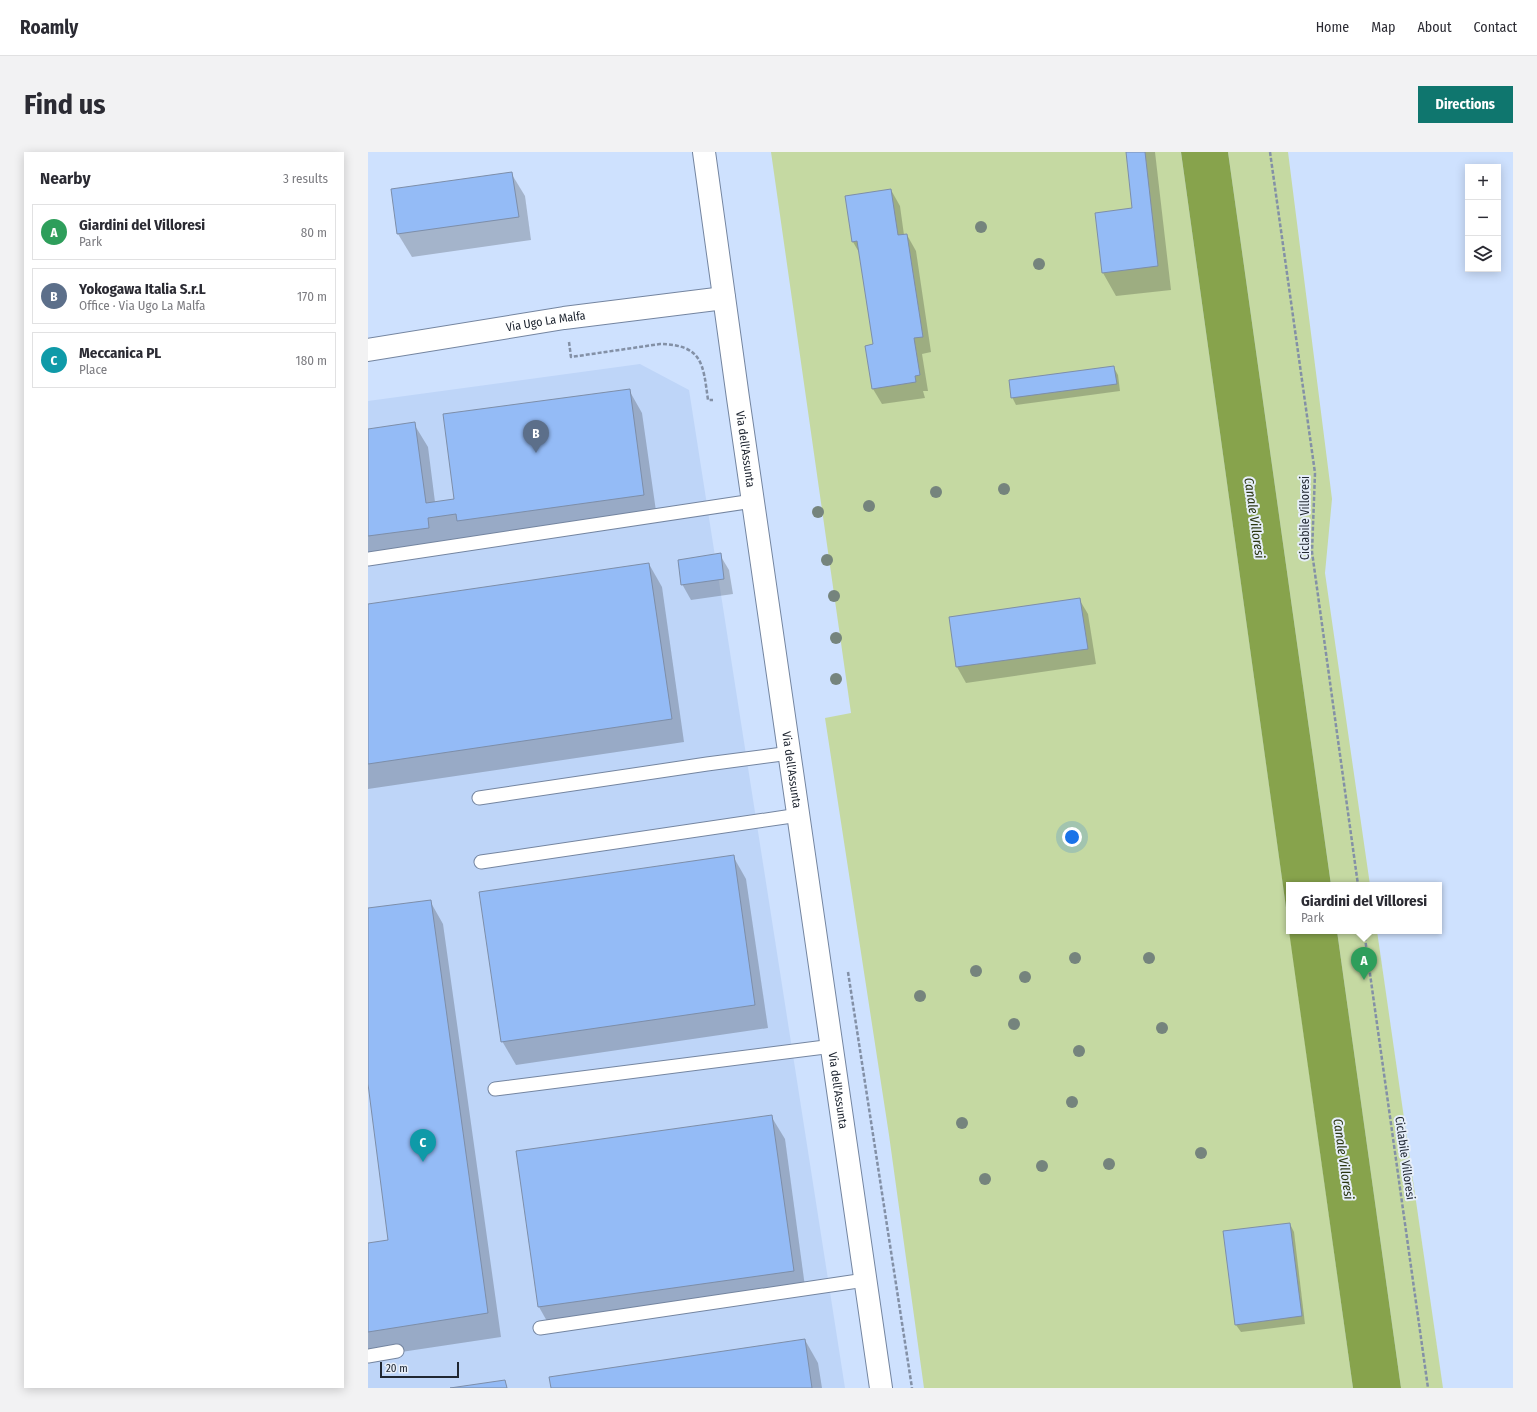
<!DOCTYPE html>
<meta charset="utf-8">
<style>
:root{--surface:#fff;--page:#f2f2f3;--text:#2b2b33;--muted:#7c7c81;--line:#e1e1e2;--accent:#0f766e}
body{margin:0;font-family:"Fira Sans Condensed",sans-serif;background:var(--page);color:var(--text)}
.controls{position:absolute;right:12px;top:12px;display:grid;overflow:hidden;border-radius:0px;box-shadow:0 2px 10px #0003}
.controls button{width:36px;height:36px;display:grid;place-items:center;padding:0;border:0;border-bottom:1px solid var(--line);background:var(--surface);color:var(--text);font:20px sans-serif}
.scale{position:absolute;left:12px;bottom:10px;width:79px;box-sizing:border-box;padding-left:4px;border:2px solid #202732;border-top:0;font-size:11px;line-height:14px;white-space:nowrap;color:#202732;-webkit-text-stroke:3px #e6eef9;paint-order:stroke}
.you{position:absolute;left:704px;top:685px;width:14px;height:14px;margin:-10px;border:3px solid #fff;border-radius:50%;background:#1a73e8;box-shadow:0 0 0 6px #1a73e833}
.badge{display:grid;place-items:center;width:26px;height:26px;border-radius:50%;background:var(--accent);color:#fff;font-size:13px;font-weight:700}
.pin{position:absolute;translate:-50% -33px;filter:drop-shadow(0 1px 2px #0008)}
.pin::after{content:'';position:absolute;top:21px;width:14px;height:12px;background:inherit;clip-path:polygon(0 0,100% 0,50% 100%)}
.popup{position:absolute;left:918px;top:730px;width:156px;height:52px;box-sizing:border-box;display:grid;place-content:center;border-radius:0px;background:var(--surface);filter:drop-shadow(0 1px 3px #0005);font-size:13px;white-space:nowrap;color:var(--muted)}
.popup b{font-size:15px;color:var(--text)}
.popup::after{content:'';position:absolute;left:50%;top:100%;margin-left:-8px;border:8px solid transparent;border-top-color:var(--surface)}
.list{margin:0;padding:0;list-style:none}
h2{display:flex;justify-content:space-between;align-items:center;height:52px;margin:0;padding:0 16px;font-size:17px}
h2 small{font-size:13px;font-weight:400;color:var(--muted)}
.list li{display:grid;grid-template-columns:26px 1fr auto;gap:12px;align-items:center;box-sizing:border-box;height:56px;margin:0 8px 8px;padding:0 8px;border:1px solid var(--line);border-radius:0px}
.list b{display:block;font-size:15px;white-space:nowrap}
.list p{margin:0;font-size:13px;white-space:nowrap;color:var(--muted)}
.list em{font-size:13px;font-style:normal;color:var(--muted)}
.icon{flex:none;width:22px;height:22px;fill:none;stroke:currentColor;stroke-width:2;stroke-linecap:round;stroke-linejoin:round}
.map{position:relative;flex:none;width:1145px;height:1236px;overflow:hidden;border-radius:0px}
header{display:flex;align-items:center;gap:24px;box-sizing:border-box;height:56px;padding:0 20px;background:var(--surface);border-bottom:1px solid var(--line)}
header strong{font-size:19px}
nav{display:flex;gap:22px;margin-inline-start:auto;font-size:14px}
.intro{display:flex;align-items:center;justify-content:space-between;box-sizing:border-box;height:96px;padding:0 24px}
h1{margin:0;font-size:28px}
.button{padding:10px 18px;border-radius:0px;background:var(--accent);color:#fff;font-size:14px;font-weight:700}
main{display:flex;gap:24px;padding:0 24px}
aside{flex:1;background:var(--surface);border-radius:0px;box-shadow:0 2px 10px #0003}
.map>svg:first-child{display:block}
.built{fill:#bed5f8}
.green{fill:#c5d9a2}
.water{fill:#87a34c}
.shadow{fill:#0003}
.building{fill:#94bbf6;stroke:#7d8ea9}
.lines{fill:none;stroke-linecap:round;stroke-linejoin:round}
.lane-casing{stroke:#7485a0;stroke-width:15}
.street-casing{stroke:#7485a0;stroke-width:24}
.secondary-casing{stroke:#7485a0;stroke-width:24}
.path{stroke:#8390a6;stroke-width:2.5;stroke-dasharray:4 2;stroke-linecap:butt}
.lane{stroke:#fff;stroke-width:13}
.street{stroke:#fff;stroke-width:22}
.secondary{stroke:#fff;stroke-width:22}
.tree{fill:#75847d}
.labels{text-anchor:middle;stroke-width:4;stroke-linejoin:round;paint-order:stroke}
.street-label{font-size:12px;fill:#202732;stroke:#e6eef9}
.water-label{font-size:13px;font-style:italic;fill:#2a3611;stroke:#e6eef9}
</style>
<header>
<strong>Roamly</strong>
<nav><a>Home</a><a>Map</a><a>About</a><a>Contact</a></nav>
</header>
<div class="intro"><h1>Find us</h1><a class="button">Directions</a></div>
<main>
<aside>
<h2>Nearby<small>3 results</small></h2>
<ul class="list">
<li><span class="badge" style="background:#2e9e5b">A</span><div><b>Giardini del Villoresi</b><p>Park</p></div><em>80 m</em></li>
<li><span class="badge" style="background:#5c6f8a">B</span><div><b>Yokogawa Italia S.r.L</b><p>Office · Via Ugo La Malfa</p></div><em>170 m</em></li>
<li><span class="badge" style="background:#0f9aa8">C</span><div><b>Meccanica PL</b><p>Place</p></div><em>180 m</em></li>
</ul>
</aside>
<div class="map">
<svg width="1145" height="1236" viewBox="0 0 1145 1236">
<rect width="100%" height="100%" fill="#cee1fe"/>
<!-- built -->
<path class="built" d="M272,212L321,238L477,1236H0V249Z"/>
<!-- green -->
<g class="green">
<path d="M403,0H813L985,1236H556L521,983L457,566L483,561Z"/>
<path d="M860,0H920L964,347L957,421L1002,733H963Z"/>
<path d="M969,779H1009L1075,1236H1033Z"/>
</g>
<!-- water -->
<g class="water">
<path d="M813,0H860L963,733H921V777Z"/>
<path d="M921,779H969L1033,1236H985Z"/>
</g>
<!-- shadow -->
<g class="shadow">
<path d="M759,0H787L803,138L748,144L735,121L765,57Z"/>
<path d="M143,21L157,44L163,88L44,105L30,82L24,38Z"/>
<path d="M523,38L532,54L536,83H539L548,99L563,200L554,202L560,239H555L557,246L514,252L505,237L506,193L492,102L485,90Z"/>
<path d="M746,216L750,223L752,239L648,253L644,245Z"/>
<path d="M261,238L274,261L289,366L72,389L74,399L0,409V278L46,272L60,295L67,350L87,348Z"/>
<path d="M352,403L361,418L365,442L323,448L314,432Z"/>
<path d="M281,412L294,435L316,590L0,637V453Z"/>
<path d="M711,447L720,462L728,512L598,531L589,515L582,465Z"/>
<path d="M365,704L378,727L400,876L148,913L134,889Z"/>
<path d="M62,749L75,772L133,1185L0,1205V1092L21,1089L0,924V757Z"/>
<path d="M403,964L417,987L438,1142L184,1178L171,1155L150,1000Z"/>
<path d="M922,1072L926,1080L937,1172L873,1180L868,1173Z"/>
<path d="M437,1188L450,1211L454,1236H184Z"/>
</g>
<!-- building -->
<g class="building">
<path d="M758,0H777L790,114L734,121L727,61L764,56Z"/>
<path d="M144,20L151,65L29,82L23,37Z"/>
<path d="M523,37L530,83L539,82L555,185L546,186L552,223L547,224L548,230L504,237L497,194L505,192L489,89L484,90L477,44Z"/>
<path d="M746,214L749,232L643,246L641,228Z"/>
<path d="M262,237L276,343L89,369L88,362L60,366L61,376L0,384V277L47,270L58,351L86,347L75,262Z"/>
<path d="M353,401L356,427L313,433L310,408Z"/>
<path d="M281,411L304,567L0,612V452Z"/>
<path d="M712,446L720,497L588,515L581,465Z"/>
<path d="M366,703L387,853L133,890L111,740Z"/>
<path d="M63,748L120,1161L0,1180V1091L20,1088L0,932V756Z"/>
<path d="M404,963L426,1119L170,1155L148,999Z"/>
<path d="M922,1071L934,1164L867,1173L855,1079Z"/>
<path d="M437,1187L444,1236H183L181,1225Z"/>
<path d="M137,1228L139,1236H82Z"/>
</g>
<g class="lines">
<!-- lane casing -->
<g class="lane-casing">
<g id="lane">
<path d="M0,407L385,349"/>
<path d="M111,646L339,612L422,601"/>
<path d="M113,710L431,663"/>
<path d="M127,937L465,894"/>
<path d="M172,1176L497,1128"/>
<path d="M0,1204L29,1199"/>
</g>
</g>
<!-- street casing -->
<g class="street-casing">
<g id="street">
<path id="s1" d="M0,198L196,166L356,146"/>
</g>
</g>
<!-- secondary casing -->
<g class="secondary-casing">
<g id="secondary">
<path id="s2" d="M336,0L370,246L513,1236"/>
</g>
</g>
<!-- path -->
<g class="path">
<path d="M902,0L947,321L944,400L990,733"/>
<path d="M201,190L203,205L292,192C335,193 335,212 340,248H345"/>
<path d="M996,779L1060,1236"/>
<path d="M480,820L544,1236"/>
</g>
<!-- lane -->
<use href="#lane" class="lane"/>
<!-- street -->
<use href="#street" class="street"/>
<!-- secondary -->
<use href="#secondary" class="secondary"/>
</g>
<!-- trees -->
<g class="tree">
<circle cx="613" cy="75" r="6"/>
<circle cx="671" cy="112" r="6"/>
<circle cx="636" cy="337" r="6"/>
<circle cx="568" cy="340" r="6"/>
<circle cx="501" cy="354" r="6"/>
<circle cx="450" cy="360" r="6"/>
<circle cx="459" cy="408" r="6"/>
<circle cx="466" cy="444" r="6"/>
<circle cx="468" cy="486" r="6"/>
<circle cx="468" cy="527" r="6"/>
<circle cx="707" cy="806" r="6"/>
<circle cx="781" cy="806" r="6"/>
<circle cx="608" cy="819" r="6"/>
<circle cx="657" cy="825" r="6"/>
<circle cx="552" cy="844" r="6"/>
<circle cx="646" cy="872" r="6"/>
<circle cx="794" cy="876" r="6"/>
<circle cx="711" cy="899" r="6"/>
<circle cx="704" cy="950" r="6"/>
<circle cx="594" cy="971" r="6"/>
<circle cx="833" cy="1001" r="6"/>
<circle cx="741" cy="1012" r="6"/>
<circle cx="674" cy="1014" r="6"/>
<circle cx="617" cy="1027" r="6"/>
</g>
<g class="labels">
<!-- street labels -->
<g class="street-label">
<text dy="4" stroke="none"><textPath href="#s1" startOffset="180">Via Ugo La Malfa</textPath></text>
<text dy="4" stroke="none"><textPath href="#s2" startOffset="300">Via dell'Assunta</textPath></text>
<text transform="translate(937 366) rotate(-90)" y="4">Ciclabile Villoresi</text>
<text dy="4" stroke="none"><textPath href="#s2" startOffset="624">Via dell'Assunta</textPath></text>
<text dy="4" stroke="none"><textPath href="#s2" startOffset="948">Via dell'Assunta</textPath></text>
<text transform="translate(1037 1006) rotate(82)" y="4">Ciclabile Villoresi</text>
</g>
<!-- water labels -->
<g class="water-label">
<text transform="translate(887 366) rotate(82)" y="5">Canale Villoresi</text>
<text transform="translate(976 1007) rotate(82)" y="5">Canale Villoresi</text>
</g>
</g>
</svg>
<div class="controls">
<button>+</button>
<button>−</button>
<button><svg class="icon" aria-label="layers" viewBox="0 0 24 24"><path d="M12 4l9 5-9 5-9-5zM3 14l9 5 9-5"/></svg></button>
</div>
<div class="scale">20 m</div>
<div class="you"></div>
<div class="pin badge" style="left:996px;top:828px;background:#2e9e5b">A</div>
<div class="popup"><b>Giardini del Villoresi</b>Park</div>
<div class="pin badge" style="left:168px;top:301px;background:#5c6f8a">B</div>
<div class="pin badge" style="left:55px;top:1010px;background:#0f9aa8">C</div>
</div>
</main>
